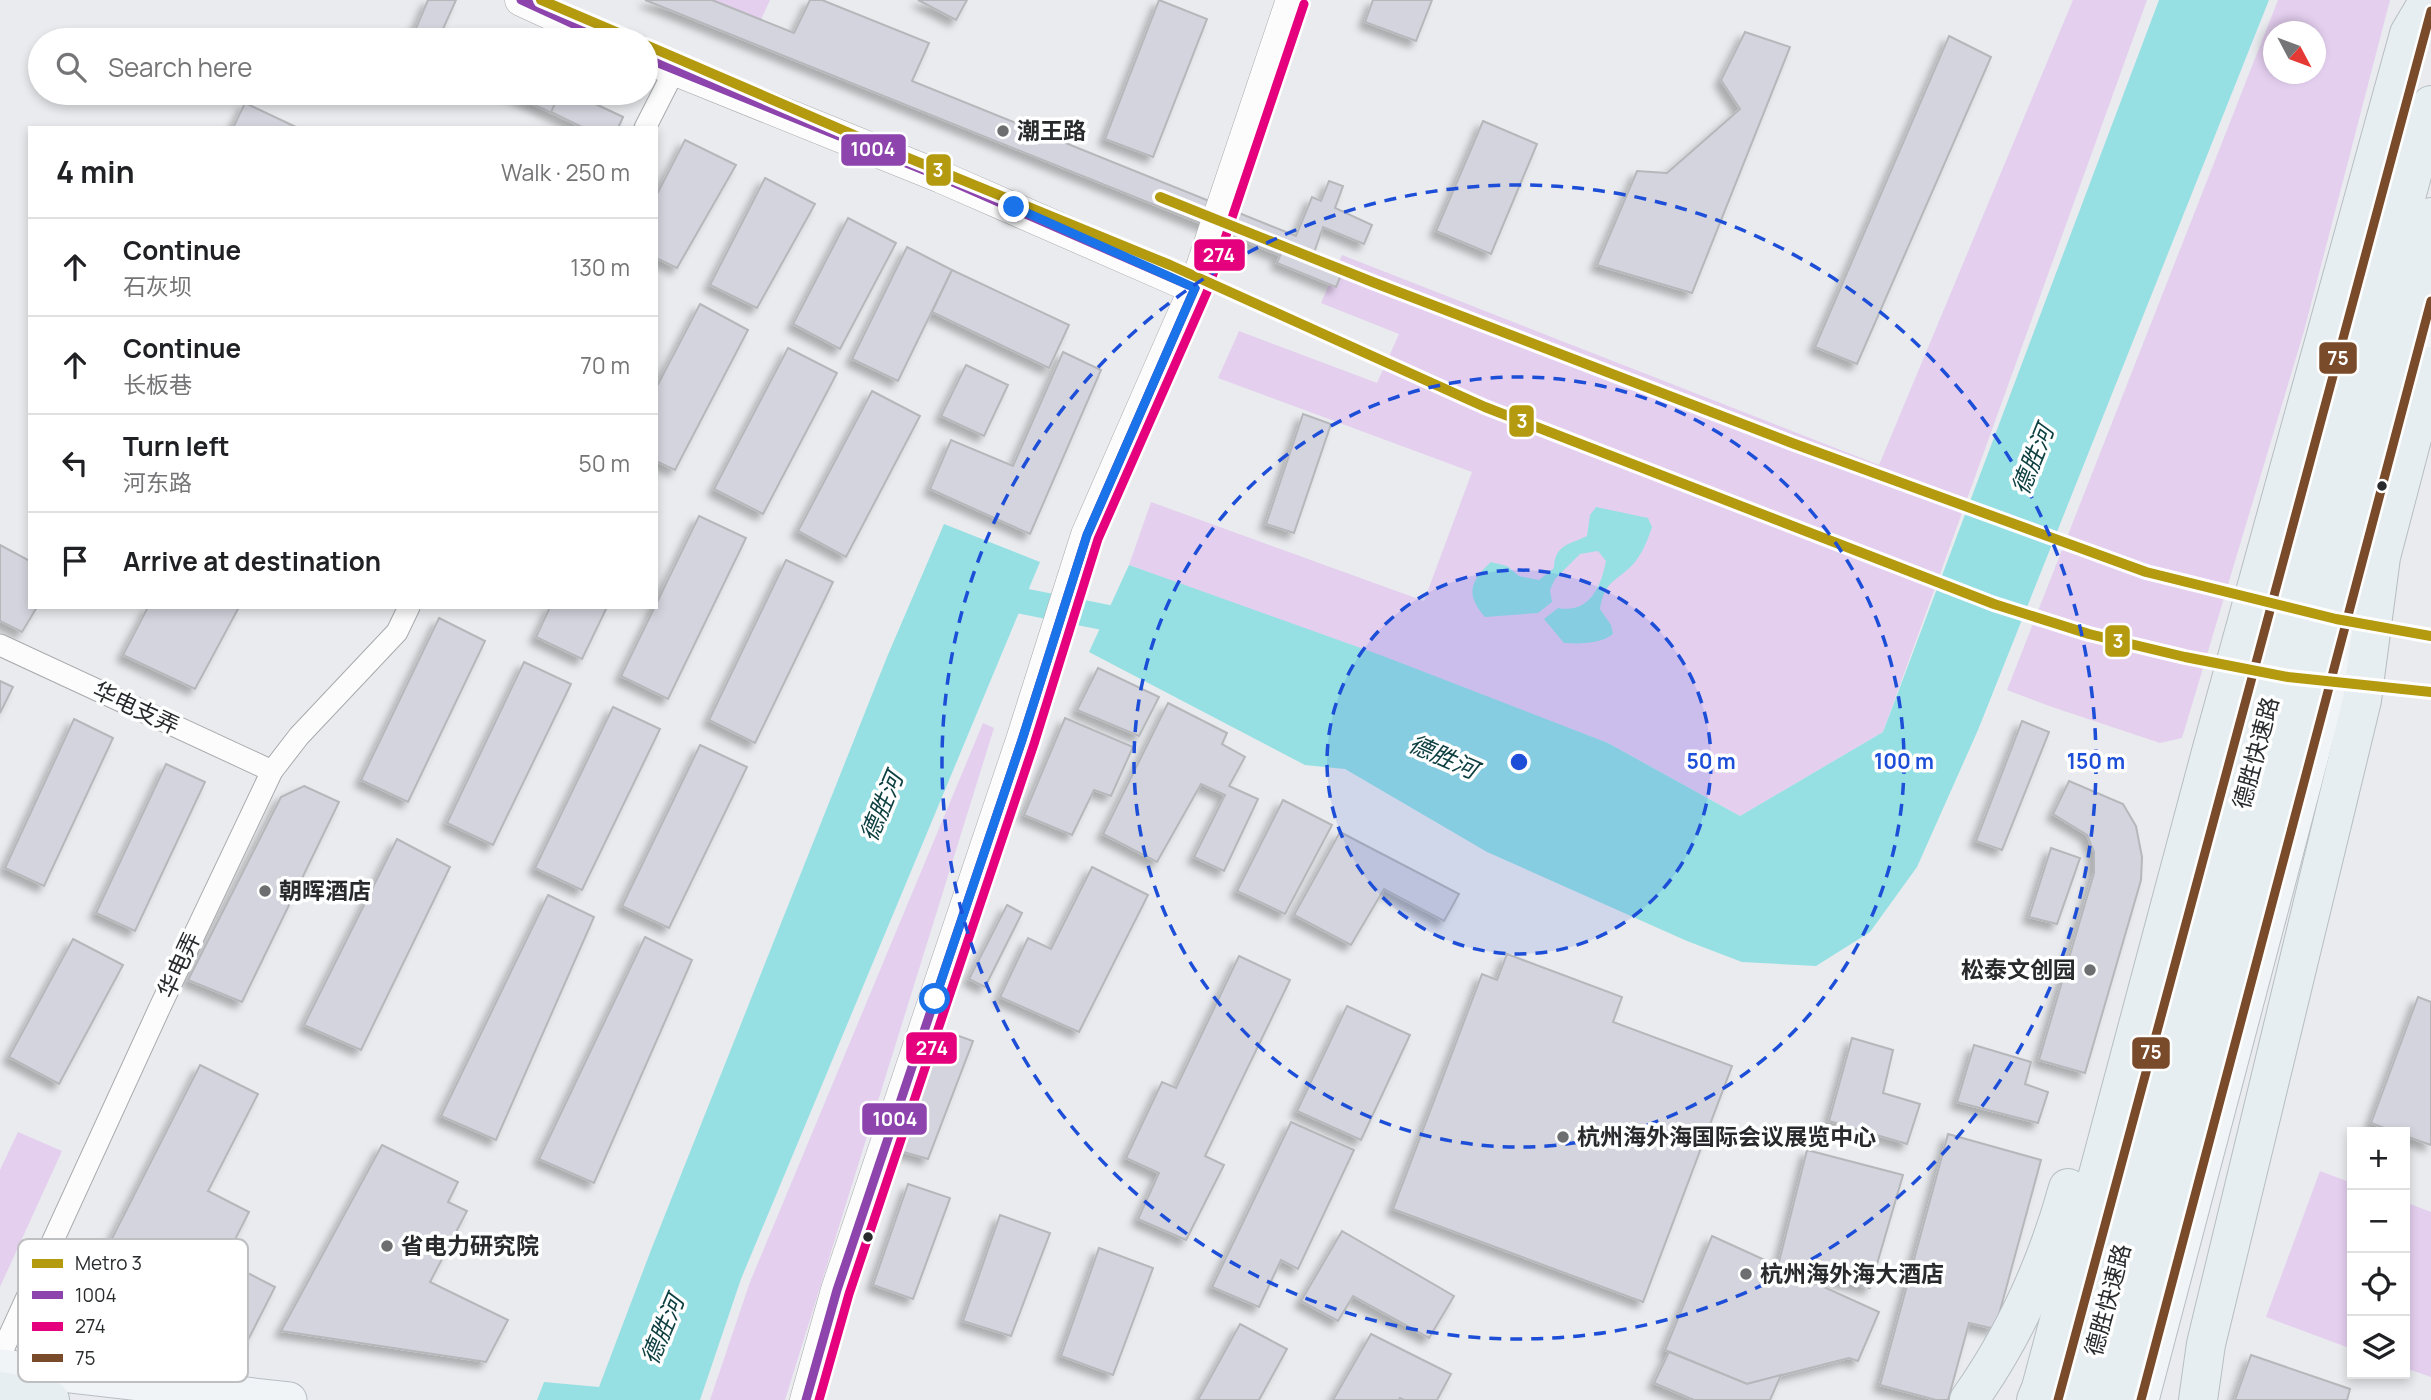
<!DOCTYPE html>
<meta charset="utf-8">
<style>
:root{--surface:#fff;--page:#f2f2f2;--text:#202124;--muted:#757577;--line:#e0e0e0}
body{margin:0;font-family:Manrope,"Noto Sans SC",sans-serif;background:var(--page);color:var(--text)}
.controls{position:absolute;right:21px;bottom:21px;display:grid;overflow:hidden;border-radius:0px;box-shadow:0 4px 10px #0003}
.controls button{width:63px;height:63px;display:grid;place-items:center;padding:0;border:0;border-bottom:2px solid var(--line);background:var(--surface);color:var(--text);font:35px sans-serif}
.compass{position:absolute;left:2263px;top:21px;width:63px;height:63px;border-radius:50%;background:var(--surface);box-shadow:0 4px 10px #0003;rotate:131deg}
.stop{position:absolute;width:21px;height:21px;margin:-16px;border:5px solid #1a73e8;border-radius:50%;background:#fff}
.stop.end{background:#1a73e8;border-color:#fff;box-shadow:0 2px 7px #0008}
.list{margin:0;padding:0;list-style:none}
h2{display:flex;justify-content:space-between;align-items:center;height:91px;margin:0;padding:0 28px;font-size:30px}
h2 small{font-size:23px;font-weight:400;color:var(--muted)}
.list li{display:grid;grid-template-columns:46px 1fr auto;gap:21px;align-items:center;box-sizing:border-box;height:98px;padding:0 28px;border-top:2px solid var(--line)}
.list b{display:block;font-size:26px;white-space:nowrap}
.list p{margin:0;font-size:23px;white-space:nowrap;color:var(--muted)}
.list em{font-size:23px;font-style:normal;color:var(--muted)}
.icon{flex:none;width:38px;height:38px;fill:none;stroke:currentColor;stroke-width:2;stroke-linecap:round;stroke-linejoin:round}
.map{position:relative;flex:none;width:2431px;height:1400px;overflow:hidden}
.search{position:absolute;background:var(--surface);box-shadow:0 4px 10px #0003;left:28px;top:28px;width:630px;height:77px;display:flex;align-items:center;gap:18px;box-sizing:border-box;padding:0 24px;border-radius:38px;color:var(--muted);font-size:26px}
.panel{position:absolute;background:var(--surface);box-shadow:0 4px 10px #0003;left:28px;top:126px;width:630px;height:483px;border-radius:0px}
.map>svg:first-child{display:block}
.green{fill:#e4cfef;fill-rule:evenodd}
.water{fill:#96e0e4}
.lines{fill:none;stroke-linecap:round;stroke-linejoin:round}
.canal{stroke:#96e0e4;stroke-width:26}
.building{fill:#d4d4de;stroke:#b6b7ba;stroke-width:2;filter:url(#shadow)}
.street-casing{stroke:#a8aaad;stroke-width:23}
.secondary-casing{stroke:#a8aaad;stroke-width:33}
.primary-casing{stroke:#b7bec3;stroke-width:37}
.highway-casing{stroke:#b7bec3;stroke-width:40}
.street{stroke:#fcfcfc;stroke-width:21}
.secondary{stroke:#fcfcfc;stroke-width:32}
.primary{stroke:#f0f4f6;stroke-width:35}
.highway{stroke:#e7eef1;stroke-width:38}
.bus-1-casing{stroke:#fff;stroke-width:14}
.bus-2-casing{stroke:#fff;stroke-width:14}
.bus-3-casing{stroke:#fff;stroke-width:14}
.bus-1{stroke:#8e44ad;stroke-width:9}
.bus-2{stroke:#e5007d;stroke-width:9}
.bus-3{stroke:#7a4b2a;stroke-width:9}
.metro-1-casing{stroke:#fff;stroke-width:16}
.metro-1{stroke:#b49a0f;stroke-width:10}
.route{stroke:#1a73e8;stroke-width:9}
.ring{fill:none;stroke:#1d4ed8;stroke-width:3.5;stroke-dasharray:12 9}
.poi-dot{fill:#6c6e70;stroke:#fff;stroke-width:2.5}
.bus-dot{fill:#282a2c;stroke:#fff;stroke-width:2.5}
.labels{text-anchor:middle;stroke-width:7;stroke-linejoin:round;paint-order:stroke}
.poi-label{font-size:23px;font-weight:bold;fill:#282a2c;stroke:#fff;text-anchor:start}
.street-label{font-size:23px;fill:#282a2c;stroke:#fff}
.water-label{font-size:24px;font-style:italic;fill:#0e4042;stroke:#fff}
.key{fill:#fff;stroke:#bebfc0;stroke-width:2}
.key-label{font-size:19px;fill:#282a2c}
.centre{fill:#1d4ed8;stroke:#fff;stroke-width:3.5}
.ring-label{font-size:21px;text-anchor:middle;font-weight:bold;fill:#1d4ed8;stroke:#fff;stroke-width:7;stroke-linejoin:round;paint-order:stroke}
.line-badge{stroke:#fff;stroke-width:2.5}
.badge-label{font-size:19px;text-anchor:middle;font-weight:bold;fill:#fff}
</style>
<div class="map">
<svg width="2431" height="1400" viewBox="0 0 2431 1400">
<defs>
<filter id="shadow"><feDropShadow dx="-6" dy="6" stdDeviation="3.5" flood-color="#0004"/></filter>
</defs>
<rect width="100%" height="100%" fill="#e9ebee"/>
<!-- green -->
<g class="green">
<path d="M709,0H770L753,37Z"/>
<path d="M2073,0H2147L1883,732L1740,816L1608,743L1129,565L1151,502L1424,601L1472,472L1218,378L1239,331L1377,383L1399,334L1321,303L1342,255L1879,465Z"/>
<path d="M2278,0H2390L2304,331L2182,738L2160,743L2052,707L2007,690ZM2274,32H2316V74H2274Z"/>
<path d="M983,723L994,728L785,1400H710L750,1282Z"/>
<path d="M18,1132L62,1151L0,1287V1170Z"/>
<path d="M2320,1171L2352,1183V1349L2266,1317Z"/>
<path d="M2405,1202L2431,1212V1377L2405,1368Z"/>
</g>
<!-- water -->
<g class="water">
<path d="M2159,0H2269L1978,730L1917,867L1870,932L1816,966L1742,962L1687,941L1487,852L1345,769L1305,765L1089,652L1129,565L1383,656L1608,743L1740,816L1883,732Z"/>
<path d="M1596,507L1648,518L1652,527C1648,539 1643,552 1635,562C1618,582 1605,578 1600,609L1611,625L1613,634C1601,644 1579,644 1564,643L1544,619L1558,608C1589,614 1601,587 1606,561L1598,551L1580,554L1555,579L1550,590L1552,602L1538,613L1485,617C1465,595 1470,581 1491,562L1507,566L1519,576L1539,580L1554,568C1555,544 1569,545 1587,536L1590,515Z"/>
<path d="M944,524L1040,562L741,1279L700,1400H537L544,1382L599,1387L651,1250L887,657Z"/>
</g>
<g class="lines">
<!-- canal -->
<path class="canal" d="M989,609L1017,600L1139,624"/>
</g>
<!-- building -->
<g class="building">
<path d="M428,0H456L442,31L461,40H411Z"/>
<path d="M645,0H712L794,33L810,0H822L929,43L912,81L1296,236L1312,197L1321,201L1329,181L1343,186L1335,208L1372,225L1364,244L1323,227L1309,267Z"/>
<path d="M918,0H967L956,20Z"/>
<path d="M1159,0L1207,19L1153,157L1105,139Z"/>
<path d="M1373,0H1432L1416,41L1365,22Z"/>
<path d="M1745,32L1790,47L1692,293L1597,265L1637,171L1667,173L1740,109L1721,80Z"/>
<path d="M1949,36L1991,57L1857,364L1815,347Z"/>
<path d="M509,93H572L623,117L618,128H584Z"/>
<path d="M560,93H572L623,117L618,128H584L551,112Z"/>
<path d="M245,103L298,128H233Z"/>
<path d="M1483,121L1537,144L1491,254L1436,231Z"/>
<path d="M685,140L736,165L677,268L656,258V196Z"/>
<path d="M765,178L815,204L757,308L710,285Z"/>
<path d="M848,218L896,243L840,349L793,324Z"/>
<path d="M1285,244L1344,268L1336,287L1277,263Z"/>
<path d="M907,247L952,270L898,381L852,359Z"/>
<path d="M952,270L1069,325L1049,368L932,312Z"/>
<path d="M700,304L748,330L675,470L656,461V388Z"/>
<path d="M788,348L837,373L763,514L714,489Z"/>
<path d="M1063,352L1101,370L1030,534L930,489L951,440L1013,466Z"/>
<path d="M966,365L1008,385L984,436L941,416Z"/>
<path d="M872,391L920,416L846,557L798,531Z"/>
<path d="M1303,414L1331,424L1294,533L1266,524Z"/>
<path d="M699,516L746,538L668,699L621,676Z"/>
<path d="M0,545L30,561V607H37L22,632L0,621Z"/>
<path d="M786,560L833,582L755,743L709,720Z"/>
<path d="M148,607H239L195,689L123,655Z"/>
<path d="M550,607H607L582,659L536,637Z"/>
<path d="M439,618L485,641L408,802L361,780Z"/>
<path d="M524,662L571,684L493,845L447,823Z"/>
<path d="M1098,668L1159,697L1139,736L1077,710Z"/>
<path d="M0,681L13,687L0,713Z"/>
<path d="M1168,703L1227,733L1222,744L1245,757L1229,786L1258,799L1224,871L1194,857L1225,795L1201,784L1157,862L1103,834Z"/>
<path d="M613,707L660,729L582,890L535,868Z"/>
<path d="M1065,718L1133,747L1111,796L1094,790L1072,835L1024,815Z"/>
<path d="M74,719L113,738L44,886L5,868Z"/>
<path d="M2022,721L2049,732L2002,850L1976,841Z"/>
<path d="M700,745L747,767L669,928L622,906Z"/>
<path d="M166,764L205,782L135,931L96,913Z"/>
<path d="M2069,781L2123,804L2136,826L2142,857L2141,880L2085,1073L2039,1060L2094,873V852L2087,835L2053,814Z"/>
<path d="M304,786L339,802L242,1002L188,980L281,797Z"/>
<path d="M1283,800L1332,825L1285,914L1237,891Z"/>
<path d="M1340,832L1459,894L1444,921L1384,889L1351,945L1294,915Z"/>
<path d="M397,839L450,867L361,1050L304,1025Z"/>
<path d="M2051,848L2080,858L2057,924L2029,917Z"/>
<path d="M1092,867L1148,895L1079,1032L1000,997L1028,938L1051,949Z"/>
<path d="M548,895L594,917L496,1140L441,1116Z"/>
<path d="M1007,905L1022,913L985,987L969,979Z"/>
<path d="M645,937L692,960L594,1183L539,1159Z"/>
<path d="M73,939L123,965L59,1084L9,1057Z"/>
<path d="M1507,954L1622,997L1613,1022L1732,1066L1643,1302L1393,1209L1482,974L1497,980Z"/>
<path d="M1239,956L1290,980L1205,1156L1224,1165L1186,1240L1138,1219L1159,1173L1126,1158L1162,1082L1176,1088Z"/>
<path d="M2418,997L2431,1002V1145L2405,1136V1132H2395L2371,1123Z"/>
<path d="M1347,1006L1410,1035L1361,1140L1297,1111Z"/>
<path d="M945,1031L973,1041L928,1159L900,1151Z"/>
<path d="M1852,1038L1893,1050L1883,1093L1920,1104L1907,1144L1829,1121Z"/>
<path d="M1974,1045L2031,1062L2025,1084L2048,1092L2038,1123L1957,1102Z"/>
<path d="M200,1065L258,1094L208,1191L249,1212L224,1261L275,1287L246,1344L97,1268Z"/>
<path d="M1291,1122L1354,1150L1298,1269L1281,1260L1259,1307L1212,1287Z"/>
<path d="M1948,1134L2041,1160L1995,1329L1969,1323L1948,1400H1936L1880,1385Z"/>
<path d="M382,1145L458,1182L448,1202L467,1211L430,1282L508,1320L486,1362L281,1331Z"/>
<path d="M1807,1150L1903,1175L1870,1288L1778,1266Z"/>
<path d="M908,1184L950,1198L913,1299L873,1285Z"/>
<path d="M1000,1215L1050,1233L1011,1336L963,1321Z"/>
<path d="M1342,1231L1454,1296L1429,1338L1353,1296L1338,1321L1301,1301Z"/>
<path d="M1712,1236L1879,1312L1858,1361L1849,1358L1747,1384L1665,1350Z"/>
<path d="M1099,1248L1153,1268L1113,1375L1061,1356Z"/>
<path d="M1240,1324L1287,1349L1259,1400H1198Z"/>
<path d="M1371,1334L1451,1374L1437,1400H1404L1400,1398L1399,1400H1333Z"/>
<path d="M1669,1352L1747,1384L1781,1375L1770,1400H1694L1654,1383Z"/>
<path d="M2251,1355L2350,1389L2347,1400H2235Z"/>
</g>
<g class="lines">
<!-- street casing -->
<g class="street-casing">
<g id="street">
<path d="M645,128L674,71"/>
<path d="M0,645L272,771"/>
<path d="M0,1356L160,1007L272,771L299,736L397,632L409,607"/>
</g>
</g>
<!-- secondary casing -->
<g class="secondary-casing">
<g id="secondary">
<path d="M521,0L608,40"/>
<path d="M646,58L941,177L1195,288"/>
<path d="M806,1400L837,1290L1022,740L1087,535L1195,288L1292,0"/>
</g>
</g>
<!-- primary casing -->
<g class="primary-casing">
<g id="primary">
<path d="M2405,398L2431,301"/>
<path d="M0,1367L289,1400"/>
<path d="M2058,1400L2328,400"/>
<path d="M2141,1400L2373,520"/>
</g>
</g>
<!-- highway casing -->
<g class="highway-casing">
<g id="highway">
<path d="M0,1391L50,1400"/>
<path d="M1969,1400C2015,1335 2047,1264 2068,1188"/>
<path d="M2036,1400L2041,1388L2211,752L2409,34L2429,0"/>
<path d="M2080,1400L2431,105"/>
<path d="M2113,1400L2431,217"/>
<path d="M2198,1400L2206,1344L2362,700L2381,557L2431,366"/>
</g>
</g>
<!-- street -->
<use href="#street" class="street"/>
<!-- secondary -->
<use href="#secondary" class="secondary"/>
<!-- primary -->
<use href="#primary" class="primary"/>
<!-- highway -->
<use href="#highway" class="highway"/>
<!-- bus-1 casing -->
<g class="bus-1-casing">
<g id="bus-1">
<path d="M521,0L608,40"/>
<path d="M646,58L941,177L1195,288"/>
<path d="M806,1400L837,1290L1022,740L1087,535L1195,288"/>
</g>
</g>
<!-- bus-2 casing -->
<g class="bus-2-casing">
<path id="bus-2" d="M819,1400L849,1294L1034,744L1098,539L1207,292L1304,4"/>
</g>
<!-- bus-3 casing -->
<g class="bus-3-casing">
<g id="bus-3">
<path d="M2058,1400L2431,11"/>
<path d="M2141,1400L2431,301"/>
</g>
</g>
<!-- bus-1 -->
<use href="#bus-1" class="bus-1"/>
<!-- bus-2 -->
<use href="#bus-2" class="bus-2"/>
<!-- bus-3 -->
<use href="#bus-3" class="bus-3"/>
<!-- metro-1 casing -->
<g class="metro-1-casing">
<g id="metro-1">
<path d="M541,0L635,40"/>
<path d="M646,45L884,148L1170,265L1485,407L1994,604L2089,634L2185,657L2288,677L2431,692"/>
<path d="M1160,197L1375,283L1792,443L2146,572L2336,619L2431,636"/>
</g>
</g>
<!-- metro-1 -->
<use href="#metro-1" class="metro-1"/>
</g>
<g class="lines">
<!-- route -->
<path class="route" d="M935,999L1022,740L1087,535L1195,288L1014,207"/>
</g>
<!-- distance rings -->
<circle cx="1519" cy="762" r="192" fill="#1d4ed8" fill-opacity=".12"/>
<g class="ring">
<circle cx="1519" cy="762" r="192"/>
<circle cx="1519" cy="762" r="385"/>
<circle cx="1519" cy="762" r="577"/>
</g>
<!-- markers -->
<g class="poi-dot">
<circle cx="1003" cy="131" r="7"/>
<circle cx="265" cy="891" r="7"/>
<circle cx="2090" cy="970" r="7"/>
<circle cx="1563" cy="1137" r="7"/>
<circle cx="387" cy="1246" r="7"/>
<circle cx="1746" cy="1274" r="7"/>
</g>
<g class="bus-dot">
<circle cx="2382" cy="486" r="6"/>
<circle cx="868" cy="1237" r="6"/>
</g>
<g class="labels">
<!-- poi labels -->
<g class="poi-label">
<text x="1017" y="139">潮王路</text>
<text x="279" y="899">朝晖酒店</text>
<text x="2076" y="978" text-anchor="end">松泰文创园</text>
<text x="1577" y="1145">杭州海外海国际会议展览中心</text>
<text x="401" y="1254">省电力研究院</text>
<text x="1760" y="1282">杭州海外海大酒店</text>
</g>
<!-- street labels -->
<g class="street-label">
<text transform="translate(136 708) rotate(25)" y="8">华电支弄</text>
<text transform="translate(2256 753) rotate(-75)" y="8">德胜快速路</text>
<text transform="translate(179 965) rotate(-65)" y="8">华电弄</text>
<text transform="translate(2108 1300) rotate(-75)" y="8">德胜快速路</text>
</g>
<!-- water labels -->
<g class="water-label">
<text transform="translate(2033 460) rotate(-68)" y="8">德胜河</text>
<text transform="translate(1443 757) rotate(24)" y="8">德胜河</text>
<text transform="translate(882 807) rotate(-67)" y="8">德胜河</text>
<text transform="translate(663 1330) rotate(-67)" y="8">德胜河</text>
</g>
</g>
<!-- legend -->
<rect x="18" y="1239" width="230" height="143" rx="10" class="key"/>
<rect x="32" y="1259" width="31" height="9" fill="#b49a0f"/>
<rect x="32" y="1291" width="31" height="8" fill="#8e44ad"/>
<rect x="32" y="1322" width="31" height="9" fill="#e5007d"/>
<rect x="32" y="1354" width="31" height="8" fill="#7a4b2a"/>
<g class="key-label">
<text x="75" y="1270">Metro 3</text>
<text x="75" y="1302">1004</text>
<text x="75" y="1333">274</text>
<text x="75" y="1365">75</text>
</g>
<circle cx="1519" cy="762" r="10" class="centre"/>
<g class="ring-label">
<text x="1711" y="769">50 m</text>
<text x="1904" y="769">100 m</text>
<text x="2096" y="769">150 m</text>
</g>
<g class="line-badge">
<rect x="840" y="133" width="67" height="34" rx="7" fill="#8e44ad"/>
<rect x="925" y="153" width="27" height="34" rx="7" fill="#b49a0f"/>
<rect x="1193" y="238" width="53" height="34" rx="7" fill="#e5007d"/>
<rect x="2318" y="341" width="40" height="34" rx="7" fill="#7a4b2a"/>
<rect x="1508" y="404" width="27" height="34" rx="7" fill="#b49a0f"/>
<rect x="2104" y="624" width="27" height="34" rx="7" fill="#b49a0f"/>
<rect x="905" y="1031" width="53" height="34" rx="7" fill="#e5007d"/>
<rect x="2131" y="1036" width="40" height="34" rx="7" fill="#7a4b2a"/>
<rect x="861" y="1102" width="67" height="34" rx="7" fill="#8e44ad"/>
</g>
<g class="badge-label">
<text x="873" y="156">1004</text>
<text x="938" y="177">3</text>
<text x="1219" y="262">274</text>
<text x="2338" y="365">75</text>
<text x="1522" y="428">3</text>
<text x="2118" y="648">3</text>
<text x="932" y="1055">274</text>
<text x="2151" y="1059">75</text>
<text x="895" y="1126">1004</text>
</g>
</svg>
<div class="controls">
<button>+</button>
<button>−</button>
<button><svg class="icon" aria-label="locate" viewBox="0 0 24 24"><circle cx="12" cy="12" r="6"/><path d="M12 2v4M12 18v4M2 12h4M18 12h4"/></svg></button>
<button><svg class="icon" aria-label="layers" viewBox="0 0 24 24"><path d="M12 4l9 5-9 5-9-5zM3 14l9 5 9-5"/></svg></button>
</div>
<svg class="compass" viewBox="-18 -18 36 36"><path d="M0-13l5 13h-10z" fill="#e53935"/><path d="M0 13l5-13h-10z" fill="#757577"/></svg>
<div class="stop" style="left:935px;top:999px"></div>
<div class="stop end" style="left:1014px;top:207px"></div>
<div class="search"><svg class="icon" aria-label="search" viewBox="0 0 24 24"><circle cx="10" cy="10" r="6"/><path d="M15 15l6 6"/></svg>Search here</div>
<section class="panel">
<h2>4 min<small>Walk · 250 m</small></h2>
<ul class="list">
<li><svg class="icon" aria-label="ahead" viewBox="0 0 24 24"><path d="M12 20V5M6 11l6-6 6 6"/></svg><div><b>Continue</b><p>石灰坝</p></div><em>130 m</em></li>
<li><svg class="icon" aria-label="ahead" viewBox="0 0 24 24"><path d="M12 20V5M6 11l6-6 6 6"/></svg><div><b>Continue</b><p>长板巷</p></div><em>70 m</em></li>
<li><svg class="icon" aria-label="left" viewBox="0 0 24 24"><path d="M17 20v-9H6M10 6l-5 5 5 5"/></svg><div><b>Turn left</b><p>河东路</p></div><em>50 m</em></li>
<li><svg class="icon" aria-label="arrive" viewBox="0 0 24 24"><path d="M6 21V4h12l-3 4 3 4H6"/></svg><div><b>Arrive at destination</b></div></li>
</ul>
</section>
</div>
